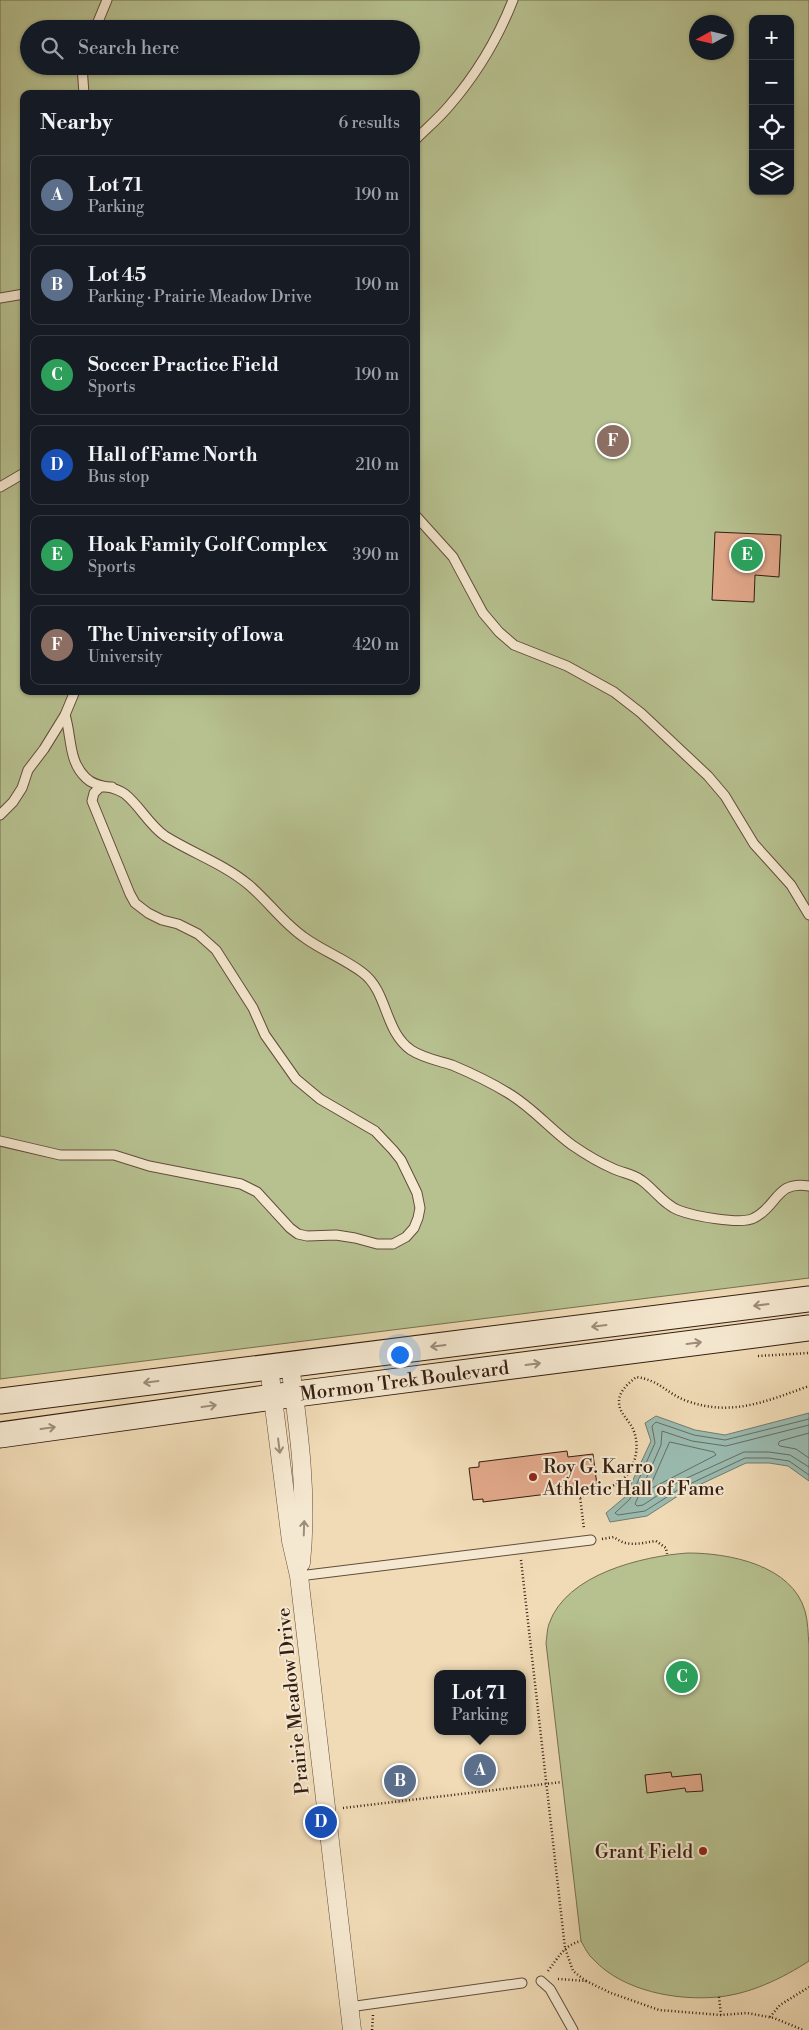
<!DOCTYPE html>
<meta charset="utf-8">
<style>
:root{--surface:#171b24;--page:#242831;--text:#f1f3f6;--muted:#9ea1a6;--line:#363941;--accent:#c59692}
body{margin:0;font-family:"Libre Bodoni",serif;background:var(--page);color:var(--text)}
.controls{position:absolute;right:15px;top:15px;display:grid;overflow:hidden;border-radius:10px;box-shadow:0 1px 4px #0004}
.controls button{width:45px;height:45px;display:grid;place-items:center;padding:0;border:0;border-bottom:1px solid var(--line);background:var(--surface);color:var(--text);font:25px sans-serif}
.compass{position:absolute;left:689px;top:15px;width:45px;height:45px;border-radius:50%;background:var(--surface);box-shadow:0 1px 4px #0004;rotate:262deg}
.you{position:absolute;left:399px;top:1354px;width:18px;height:18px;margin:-12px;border:4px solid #fff;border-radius:50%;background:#1a73e8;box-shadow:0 0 0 8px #1a73e833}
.badge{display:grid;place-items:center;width:32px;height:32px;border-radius:50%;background:var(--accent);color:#fff;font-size:16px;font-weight:700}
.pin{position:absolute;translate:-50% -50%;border:2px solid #fff;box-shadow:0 1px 5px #0006}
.popup{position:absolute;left:434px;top:1670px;width:92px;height:65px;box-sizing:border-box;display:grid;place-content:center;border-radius:10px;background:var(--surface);filter:drop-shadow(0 1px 4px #0005);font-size:16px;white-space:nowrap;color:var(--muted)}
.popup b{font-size:19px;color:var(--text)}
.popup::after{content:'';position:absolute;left:50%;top:100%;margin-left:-10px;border:10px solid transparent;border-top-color:var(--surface)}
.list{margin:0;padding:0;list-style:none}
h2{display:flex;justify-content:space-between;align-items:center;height:65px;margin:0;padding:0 20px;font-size:21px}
h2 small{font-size:16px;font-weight:400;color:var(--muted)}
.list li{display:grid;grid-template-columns:32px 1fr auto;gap:15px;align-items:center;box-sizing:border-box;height:80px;margin:0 10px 10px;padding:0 10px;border:1px solid var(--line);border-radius:10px}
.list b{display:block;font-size:19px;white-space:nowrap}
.list p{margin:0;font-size:16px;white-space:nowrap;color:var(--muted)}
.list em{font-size:16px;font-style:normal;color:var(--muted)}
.icon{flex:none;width:28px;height:28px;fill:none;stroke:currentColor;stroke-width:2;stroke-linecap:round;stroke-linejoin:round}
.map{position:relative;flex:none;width:809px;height:2030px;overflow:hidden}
.search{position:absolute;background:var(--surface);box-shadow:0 1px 4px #0004;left:20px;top:20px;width:400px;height:55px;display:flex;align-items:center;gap:12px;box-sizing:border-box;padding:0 18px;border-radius:28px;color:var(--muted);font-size:19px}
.panel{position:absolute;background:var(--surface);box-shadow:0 1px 4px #0004;left:20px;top:90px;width:400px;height:605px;border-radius:10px}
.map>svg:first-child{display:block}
.green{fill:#b7c190;stroke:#766f51;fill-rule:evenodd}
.water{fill:#9abbb1;stroke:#717c71}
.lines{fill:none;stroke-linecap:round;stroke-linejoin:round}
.shore{stroke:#676c62;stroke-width:1}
.building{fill:#e1a88a;stroke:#341d12}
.lane-casing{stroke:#634c3b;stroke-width:11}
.street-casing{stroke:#634c3b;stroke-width:19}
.secondary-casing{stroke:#341d12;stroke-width:27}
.path{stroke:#341d12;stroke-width:2.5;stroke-dasharray:1 2.5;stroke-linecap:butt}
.lane{stroke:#f5e8d0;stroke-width:9}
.street{stroke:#f5e8d0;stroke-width:18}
.secondary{stroke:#f5e8d0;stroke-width:25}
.oneway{stroke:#9e8d7a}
.poi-dot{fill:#8f2418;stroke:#f5e8d0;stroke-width:2}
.labels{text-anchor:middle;stroke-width:4;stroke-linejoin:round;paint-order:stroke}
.street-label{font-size:19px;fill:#341d12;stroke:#f5e8d0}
.poi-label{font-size:19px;fill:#341d12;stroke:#f5e8d0;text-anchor:start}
</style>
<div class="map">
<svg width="809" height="2030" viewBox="0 0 809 2030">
<rect width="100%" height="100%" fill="#f0dbb6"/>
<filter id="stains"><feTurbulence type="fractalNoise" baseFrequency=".004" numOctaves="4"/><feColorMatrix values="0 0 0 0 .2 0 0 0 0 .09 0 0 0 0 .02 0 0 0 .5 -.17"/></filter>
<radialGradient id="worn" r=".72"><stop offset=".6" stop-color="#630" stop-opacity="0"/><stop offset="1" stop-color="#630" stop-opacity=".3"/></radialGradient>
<!-- green -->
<g class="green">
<path d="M0,0H809V1278L0,1379ZM753,19H790V191H753ZM696,22H726V52H696ZM29,29H411V66H29ZM24,94H416V691H24Z"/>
<path d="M688,1553C729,1553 792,1565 805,1611C808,1621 808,1634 809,1645V1961C783,1978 750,1994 718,1997C677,2001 623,1991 594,1960C588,1955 585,1948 581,1941L546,1643C547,1637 547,1629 549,1624C566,1574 643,1556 688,1553Z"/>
</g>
<!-- water -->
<path class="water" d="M809,1413V1481L788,1466L769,1463H746L684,1492L647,1516L610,1522L606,1513L625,1497L651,1441L645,1423L656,1416L695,1430L725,1435Z"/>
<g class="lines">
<!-- shore -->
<g class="shore">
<path d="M809,1419L725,1440L694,1435L656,1422L652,1426L655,1443L630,1499L615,1513L618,1515L645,1511L681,1488L745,1458H769L789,1461L809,1475"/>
<path d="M809,1425L726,1446L692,1441L662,1431L661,1445L635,1504L637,1506L643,1505L678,1482L744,1452H769L790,1455L809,1467"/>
<path d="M809,1433L780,1441L778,1444L780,1446L796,1449L809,1458"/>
<path d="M670,1442L714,1452L716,1455L652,1488L651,1485Z"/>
</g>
</g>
<!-- building -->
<g class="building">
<path d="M715,532L781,535L779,577L755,575L754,602L712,600Z"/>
<path d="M567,1451L568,1457L593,1454L597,1485L572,1488V1491L483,1502V1499L473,1500L469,1468L479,1467V1462Z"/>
<path d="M671,1772L672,1777L701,1774L703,1791L686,1792L685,1788L647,1793L645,1775Z"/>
</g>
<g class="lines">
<!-- lane casing -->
<g class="lane-casing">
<g id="lane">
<path d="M95,29L107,0"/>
<path d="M82,66L84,94"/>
<path d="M416,139C427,128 439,118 449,106C476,75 498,38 513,0"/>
<path d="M0,298L24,294"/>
<path d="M0,487L24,473"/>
<path d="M416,516L453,557L483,613L499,632L514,645L567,666L614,692L641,713L708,776L725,796L754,844L791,885L809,915"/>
<path d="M65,715C72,737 68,761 86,778C97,789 112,784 125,794C140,806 149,825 165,836C192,853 224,864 249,885C269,902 283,923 305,938C323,951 345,959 363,973C388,992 384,1031 411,1050C423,1058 439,1061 452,1065C471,1073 490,1082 508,1093C532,1107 550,1129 572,1145C585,1154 600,1163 614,1169C623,1173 633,1174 641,1180C654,1189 663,1204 678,1210C693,1216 741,1225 754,1218C778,1206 776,1180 809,1186"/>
<path d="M0,815L13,802L22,788L28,770L44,749L65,715L75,691"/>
<path d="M0,1141L60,1155H114L149,1166L241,1184L257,1192L290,1228L298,1234L307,1236L336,1235L355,1238L377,1244H393L406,1237L414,1228L418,1218L420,1208L417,1193L401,1160L393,1150L375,1131L320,1099L296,1079L265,1035L253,1008L216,950L198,934L178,924L162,920L148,913L135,903L130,894L92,801L94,793L100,787H112"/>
<path d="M299,1576L591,1540"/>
<path d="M541,1981L550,1989L573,2030"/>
<path d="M349,2007L522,1983"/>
</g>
</g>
<!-- street casing -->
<g class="street-casing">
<g id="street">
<path d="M290,1365C299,1431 308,1496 301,1563"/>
<path d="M269,1367L291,1541L299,1576L352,2030"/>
</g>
</g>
<!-- secondary casing -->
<g class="secondary-casing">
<g id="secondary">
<path d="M0,1401L809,1299"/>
<path id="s1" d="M0,1435L273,1397L809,1328"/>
</g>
</g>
<!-- path -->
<g class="path">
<path d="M758,1356L809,1353"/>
<path d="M579,1488L584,1529"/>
<path d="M580,1497C591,1493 611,1488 620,1482C635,1470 641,1447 633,1429C629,1420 619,1413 619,1402C619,1391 628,1384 636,1377C660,1380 667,1394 687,1401C732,1417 767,1401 809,1386"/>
<path d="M602,1539L614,1537C628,1548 640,1543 656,1541L666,1548L667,1554"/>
<path d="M521,1560L565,1948L573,1971L586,1981"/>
<path d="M343,1808L562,1782"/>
<path d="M548,1971C558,1958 564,1945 581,1941"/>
<path d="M558,1979L586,1981L611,1993L659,2010L721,2015L747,2013L774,2018L803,2030"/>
<path d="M719,1997L721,2015"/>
<path d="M770,2017L780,2005L809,1987"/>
<path d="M372,2030L373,2015"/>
</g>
<!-- lane -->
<use href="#lane" class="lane"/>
<!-- street -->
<use href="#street" class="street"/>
<!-- secondary -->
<use href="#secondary" class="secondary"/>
</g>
<!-- one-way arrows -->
<defs><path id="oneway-shaft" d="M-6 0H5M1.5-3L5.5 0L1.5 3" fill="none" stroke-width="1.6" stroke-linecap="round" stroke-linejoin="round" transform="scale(1.25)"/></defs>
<g class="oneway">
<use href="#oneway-shaft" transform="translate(761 1305) rotate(173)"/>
<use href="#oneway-shaft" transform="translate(599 1326) rotate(173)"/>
<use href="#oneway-shaft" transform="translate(694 1343) rotate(-7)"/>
<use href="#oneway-shaft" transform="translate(438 1346) rotate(173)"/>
<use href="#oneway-shaft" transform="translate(533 1364) rotate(-7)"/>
<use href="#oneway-shaft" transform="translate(151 1382) rotate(173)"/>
<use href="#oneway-shaft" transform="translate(209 1406) rotate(-8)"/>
<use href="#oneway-shaft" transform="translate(48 1428) rotate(-8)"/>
<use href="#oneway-shaft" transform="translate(279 1446) rotate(83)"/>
<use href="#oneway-shaft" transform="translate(304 1528) rotate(-88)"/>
</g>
<!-- markers -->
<g class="poi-dot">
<circle cx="533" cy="1477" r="5"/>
<circle cx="703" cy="1851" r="5"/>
</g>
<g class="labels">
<!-- street labels -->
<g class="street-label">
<text dy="7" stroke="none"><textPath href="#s1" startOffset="408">Mormon Trek Boulevard</textPath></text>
<text transform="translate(292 1701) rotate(-96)" y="7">Prairie Meadow Drive</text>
</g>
<!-- poi labels -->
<g class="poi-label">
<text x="543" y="1473">Roy G. Karro<tspan x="543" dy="22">Athletic Hall of Fame</tspan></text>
<text x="693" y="1858" text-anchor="end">Grant Field</text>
</g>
</g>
<rect width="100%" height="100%" filter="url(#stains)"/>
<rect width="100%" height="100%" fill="url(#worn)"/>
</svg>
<div class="controls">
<button>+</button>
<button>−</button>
<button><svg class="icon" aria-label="locate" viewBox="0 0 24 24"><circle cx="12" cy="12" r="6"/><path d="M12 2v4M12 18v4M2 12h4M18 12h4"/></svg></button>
<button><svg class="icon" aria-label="layers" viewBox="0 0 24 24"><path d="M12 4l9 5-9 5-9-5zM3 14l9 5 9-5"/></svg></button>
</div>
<svg class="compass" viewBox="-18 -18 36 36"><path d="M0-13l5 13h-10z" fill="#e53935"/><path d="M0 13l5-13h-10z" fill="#9ea1a6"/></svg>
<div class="you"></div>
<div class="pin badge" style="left:480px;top:1770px;background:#5c6f8a">A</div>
<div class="popup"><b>Lot 71</b>Parking</div>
<div class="pin badge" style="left:400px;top:1781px;background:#5c6f8a">B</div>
<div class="pin badge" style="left:682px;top:1677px;background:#2e9e5b">C</div>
<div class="pin badge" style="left:321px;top:1822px;background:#1a4fb4">D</div>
<div class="pin badge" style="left:747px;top:555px;background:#2e9e5b">E</div>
<div class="pin badge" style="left:613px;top:441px;background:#8d6e63">F</div>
<div class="search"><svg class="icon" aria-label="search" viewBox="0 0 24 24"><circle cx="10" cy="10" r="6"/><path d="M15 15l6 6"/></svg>Search here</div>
<section class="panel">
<h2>Nearby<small>6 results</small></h2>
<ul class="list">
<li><span class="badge" style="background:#5c6f8a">A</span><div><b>Lot 71</b><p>Parking</p></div><em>190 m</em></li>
<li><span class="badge" style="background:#5c6f8a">B</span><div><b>Lot 45</b><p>Parking · Prairie Meadow Drive</p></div><em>190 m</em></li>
<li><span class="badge" style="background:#2e9e5b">C</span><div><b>Soccer Practice Field</b><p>Sports</p></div><em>190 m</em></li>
<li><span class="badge" style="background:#1a4fb4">D</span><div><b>Hall of Fame North</b><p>Bus stop</p></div><em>210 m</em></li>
<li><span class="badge" style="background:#2e9e5b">E</span><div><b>Hoak Family Golf Complex</b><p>Sports</p></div><em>390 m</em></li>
<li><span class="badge" style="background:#8d6e63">F</span><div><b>The University of Iowa</b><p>University</p></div><em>420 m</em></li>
</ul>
</section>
</div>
